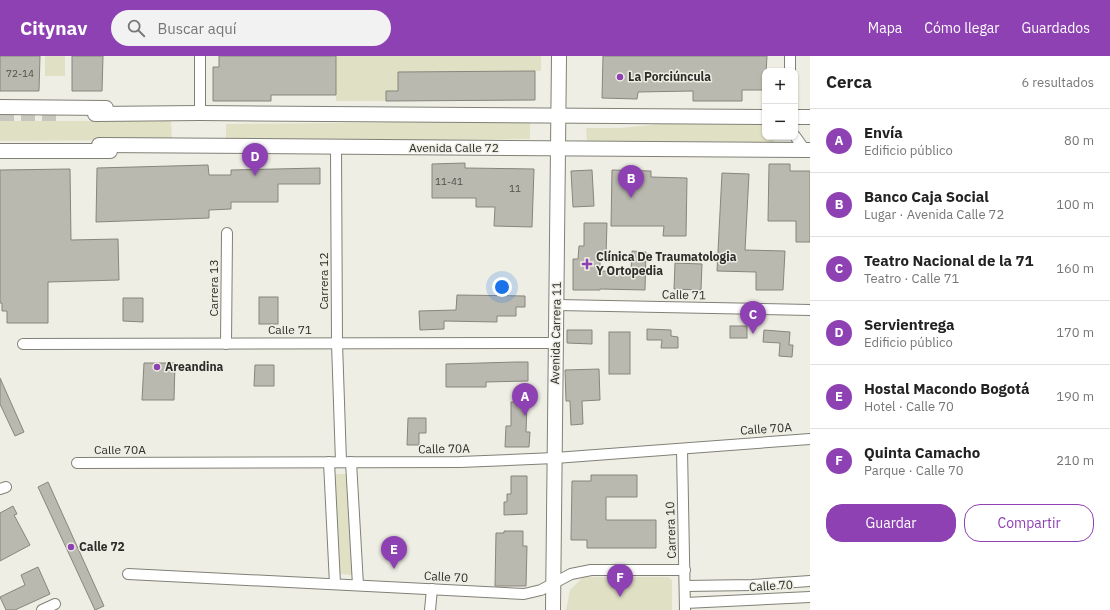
<!DOCTYPE html>
<html lang="es">
<meta charset="utf-8">
<style>
:root{--surface:#fff;--page:#f2f2f2;--text:#222;--muted:#767676;--line:#e0e0e0;--accent:#8e41b2}
body{margin:0;font-family:"IBM Plex Sans",sans-serif;background:var(--page);color:var(--text)}
.controls{position:absolute;right:12px;top:12px;display:grid;overflow:hidden;border-radius:8px;box-shadow:0 1px 3px #0004}
.controls button{width:36px;height:36px;display:grid;place-items:center;padding:0;border:0;border-bottom:1px solid var(--line);background:var(--surface);color:var(--text);font:20px sans-serif}
.you{position:absolute;left:502px;top:231px;width:14px;height:14px;margin:-10px;border:3px solid #fff;border-radius:50%;background:#1a73e8;box-shadow:0 0 0 6px #1a73e833}
.badge{display:grid;place-items:center;width:26px;height:26px;border-radius:50%;background:var(--accent);color:#fff;font-size:13px;font-weight:700}
.pin{position:absolute;translate:-50% -33px;filter:drop-shadow(0 1px 2px #0008)}
.pin::after{content:'';position:absolute;top:21px;width:14px;height:12px;background:inherit;clip-path:polygon(0 0,100% 0,50% 100%)}
.list{margin:0;padding:0;list-style:none}
h2{display:flex;justify-content:space-between;align-items:center;height:52px;margin:0;padding:0 16px;font-size:17px}
h2 small{font-size:13px;font-weight:400;color:var(--muted)}
.list li{display:grid;grid-template-columns:26px 1fr auto;gap:12px;align-items:center;box-sizing:border-box;height:64px;padding:0 16px;border-top:1px solid var(--line)}
.list b{display:block;font-size:15px;white-space:nowrap}
.list p{margin:0;font-size:13px;white-space:nowrap;color:var(--muted)}
.list em{font-size:13px;font-style:normal;color:var(--muted)}
.actions{display:flex;gap:8px;padding:12px 16px}
.actions a{flex:1;padding:9px 0;border:1px solid var(--accent);border-radius:16px;text-align:center;font-size:14px;color:var(--accent)}
.actions .main{background:var(--accent);color:#fff}
.icon{flex:none;width:22px;height:22px;fill:none;stroke:currentColor;stroke-width:2;stroke-linecap:round;stroke-linejoin:round}
.map{position:relative;flex:none;width:810px;height:554px;overflow:hidden}
header{display:flex;align-items:center;gap:24px;box-sizing:border-box;height:56px;padding:0 20px;background:var(--accent);color:#fff}
header strong{font-size:19px}
nav{display:flex;gap:22px;margin-inline-start:auto;font-size:14px}
.search{width:280px;height:36px;background:var(--page);display:flex;align-items:center;gap:10px;box-sizing:border-box;padding:0 14px;border-radius:22px;color:var(--muted);font-size:15px}
main{display:flex}
aside{flex:1;background:var(--surface)}
.map>svg:first-child{display:block}
.green{fill:#e0e1c4}
.building{fill:#b9b9af;stroke:#86867d}
.lines{fill:none;stroke-linecap:round;stroke-linejoin:round}
.secondary-tunnel{stroke:#c7c7bf;stroke-width:14;stroke-dasharray:14 7;stroke-linecap:butt}
.minor-casing{stroke:#808077;stroke-width:12}
.secondary-casing{stroke:#808077;stroke-width:16}
.minor{stroke:#fff;stroke-width:10}
.secondary{stroke:#fff;stroke-width:14}
.poi-dot{fill:#8e41b2;stroke:#eeeee4;stroke-width:1.5}
.labels{text-anchor:middle;stroke-width:3;stroke-linejoin:round;paint-order:stroke}
.number-label{font-size:10px;fill:#50504a}
.poi-label{font-size:12px;font-weight:bold;fill:#2d2d29;stroke:#eeeee4;text-anchor:start}
.street-label{font-size:12px;fill:#2d2d29;stroke:#eeeee4}
</style>
<header>
<strong>Citynav</strong>
<div class="search"><svg class="icon" aria-label="search" viewBox="0 0 24 24"><circle cx="10" cy="10" r="6"/><path d="M15 15l6 6"/></svg>Buscar aquí</div>
<nav><a>Mapa</a><a>Cómo llegar</a><a>Guardados</a></nav>
</header>
<main>
<div class="map">
<svg width="810" height="554" viewBox="0 0 810 554">
<rect width="100%" height="100%" fill="#eeeee4"/>
<!-- green -->
<g class="green">
<rect x="45" y="0" width="20" height="20"/>
<path d="M336,0H541V15L398,16V45H336Z"/>
<path d="M0,65H171L172,84L0,85Z"/>
<path d="M530,65V83L226,86V68Z"/>
<path d="M661,68L765,69V81H774V86L587,85L586,72H620Z"/>
<path d="M333,418H347L354,517L352,519L338,518Z"/>
<path d="M583,521H668L672,524V554H566L570,534Z"/>
</g>
<!-- building -->
<g class="building">
<path d="M0,0H40L39,35H0Z"/>
<path d="M72,0H103L102,35H72Z"/>
<path d="M219,0H336V39H271V45H213V11H219Z"/>
<path d="M603,0H767L765,34H742V45H693V35L638,36L637,43L602,42Z"/>
<path d="M535,15V44L386,45V35H398V16Z"/>
<path d="M465,107V112L534,113L532,171L494,170L495,151H476V142H432V108Z"/>
<path d="M769,108H790V115H810V186H796V165H768Z"/>
<path d="M208,109L209,119H231V114L320,112V128H278V146H231V153L209,154V162L96,166L97,112Z"/>
<path d="M70,113L71,184L118,183L119,224L48,226V267H7V255H2V247H0V114Z"/>
<path d="M592,114L594,150L573,151L571,115Z"/>
<path d="M612,114L651,115V121L687,122L686,180H663L664,170H611Z"/>
<path d="M722,117L749,118L745,194L785,195L783,234H756V216L717,215Z"/>
<path d="M584,167H607L606,199L600,198V215L631,216L632,195L646,196L645,234L600,233V234H573V203H578L579,190H584Z"/>
<path d="M675,207L702,208L701,234L674,233Z"/>
<path d="M457,239L525,240V251H516V260H497V266L444,265V273L420,274L419,255L456,254Z"/>
<rect x="259" y="241" width="19" height="27"/>
<path d="M123,242H143V266L123,265Z"/>
<rect x="730" y="270" width="17" height="12"/>
<path d="M647,273L671,274V280L678,281V292H661L662,284H647Z"/>
<path d="M567,274H592V288L567,287Z"/>
<path d="M764,274L790,276L789,289H793L792,301L779,300L780,287L763,286Z"/>
<rect x="609" y="276" width="21" height="42"/>
<path d="M516,306H528V325L486,326V331H446V308Z"/>
<path d="M144,307H175L174,344H142Z"/>
<path d="M255,309H274V330H254Z"/>
<path d="M599,313L600,344L582,345L583,368L571,369L570,345H566L565,314Z"/>
<path d="M0,322L24,376L15,380L0,348Z"/>
<path d="M511,346H527L526,376H530L529,391H505L506,370H511Z"/>
<path d="M408,362H426V377H419V389H407Z"/>
<path d="M591,419H637V441H606V464H656V492H587V484H571L572,425H591Z"/>
<path d="M511,420H527V458L504,459V446H507V438H511Z"/>
<path d="M48,426L104,550L95,554L38,431Z"/>
<path d="M13,450L17,458L14,459L30,489L0,505V457Z"/>
<path d="M504,475H523V490H527L526,530H495L496,477H504Z"/>
<path d="M38,511L50,538L15,554H6L0,541L25,529L21,519Z"/>
</g>
<g class="lines">
<!-- secondary-tunnel -->
<path class="secondary-tunnel" d="M0,58H61"/>
<!-- minor casing -->
<g class="minor-casing">
<g id="minor">
<path d="M200,0V57"/>
<path d="M790,0V15"/>
<path d="M795,80L805,94"/>
<path d="M336,91L337,287L341,406"/>
<path d="M557,249L810,254"/>
<path d="M23,288L556,287"/>
<path d="M226,288L227,177"/>
<path d="M682,393L685,554"/>
<path d="M329,406L335,528"/>
<path d="M351,406L358,529"/>
<path d="M77,407L460,406L555,402L810,383"/>
<path d="M0,433L6,431"/>
<path d="M128,518L524,538L541,534L571,518L591,514H685"/>
<path d="M685,530L752,529L810,525"/>
<path d="M685,547L810,541"/>
<path d="M42,554L55,548"/>
<path d="M430,554L432,533"/>
</g>
</g>
<!-- secondary casing -->
<g class="secondary-casing">
<g id="secondary">
<path d="M0,51L106,52"/>
<path d="M95,58L200,57L765,61"/>
<path d="M795,61H810"/>
<path d="M99,89L810,94"/>
<path d="M0,95H110"/>
<path d="M553,554L559,0"/>
</g>
</g>
<!-- minor -->
<use href="#minor" class="minor"/>
<!-- secondary -->
<use href="#secondary" class="secondary"/>
</g>
<!-- markers -->
<g class="poi-dot">
<circle cx="620" cy="21" r="4"/>
<path d="M585 202h4v4h4v4h-4v4h-4v-4h-4v-4h4z"/>
<circle cx="157" cy="311" r="4"/>
<circle cx="71" cy="491" r="4"/>
</g>
<g class="labels">
<!-- number labels -->
<g class="number-label">
<text x="20" y="21">72-14</text>
<text x="449" y="129">11-41</text>
<text x="515" y="136">11</text>
</g>
<!-- poi labels -->
<g class="poi-label">
<text x="628" y="25">La Porciúncula</text>
<text x="596" y="205">Clínica De Traumatologia<tspan x="596" dy="14">Y Ortopedia</tspan></text>
<text x="165" y="315">Areandina</text>
<text x="79" y="495">Calle 72</text>
</g>
<!-- street labels -->
<g class="street-label">
<text x="454" y="96">Avenida Calle 72</text>
<text transform="translate(324 225) rotate(-90)" y="4">Carrera 12</text>
<text transform="translate(214 232) rotate(-90)" y="4">Carrera 13</text>
<text transform="translate(684 239) rotate(1)" y="4">Calle 71</text>
<text x="290" y="278">Calle 71</text>
<text transform="translate(556 277) rotate(-89)" y="4">Avenida Carrera 11</text>
<text transform="translate(766 373) rotate(-4)" y="4">Calle 70A</text>
<text transform="translate(444 393) rotate(-1)" y="4">Calle 70A</text>
<text x="120" y="398">Calle 70A</text>
<text transform="translate(671 474) rotate(-92)" y="4">Carrera 10</text>
<text transform="translate(446 521) rotate(3)" y="4">Calle 70</text>
<text transform="translate(771 530) rotate(-3)" y="4">Calle 70</text>
</g>
</g>
</svg>
<div class="controls">
<button>+</button>
<button>−</button>
</div>
<div class="you"></div>
<div class="pin badge" style="left:525px;top:360px">A</div>
<div class="pin badge" style="left:631px;top:142px">B</div>
<div class="pin badge" style="left:753px;top:278px">C</div>
<div class="pin badge" style="left:255px;top:120px">D</div>
<div class="pin badge" style="left:394px;top:513px">E</div>
<div class="pin badge" style="left:620px;top:541px">F</div>
</div>
<aside>
<h2>Cerca<small>6 resultados</small></h2>
<ul class="list">
<li><span class="badge">A</span><div><b>Envía</b><p>Edificio público</p></div><em>80 m</em></li>
<li><span class="badge">B</span><div><b>Banco Caja Social</b><p>Lugar · Avenida Calle 72</p></div><em>100 m</em></li>
<li><span class="badge">C</span><div><b>Teatro Nacional de la 71</b><p>Teatro · Calle 71</p></div><em>160 m</em></li>
<li><span class="badge">D</span><div><b>Servientrega</b><p>Edificio público</p></div><em>170 m</em></li>
<li><span class="badge">E</span><div><b>Hostal Macondo Bogotá</b><p>Hotel · Calle 70</p></div><em>190 m</em></li>
<li><span class="badge">F</span><div><b>Quinta Camacho</b><p>Parque · Calle 70</p></div><em>210 m</em></li>
</ul>
<div class="actions"><a class="main">Guardar</a><a>Compartir</a></div>
</aside>
</main>
